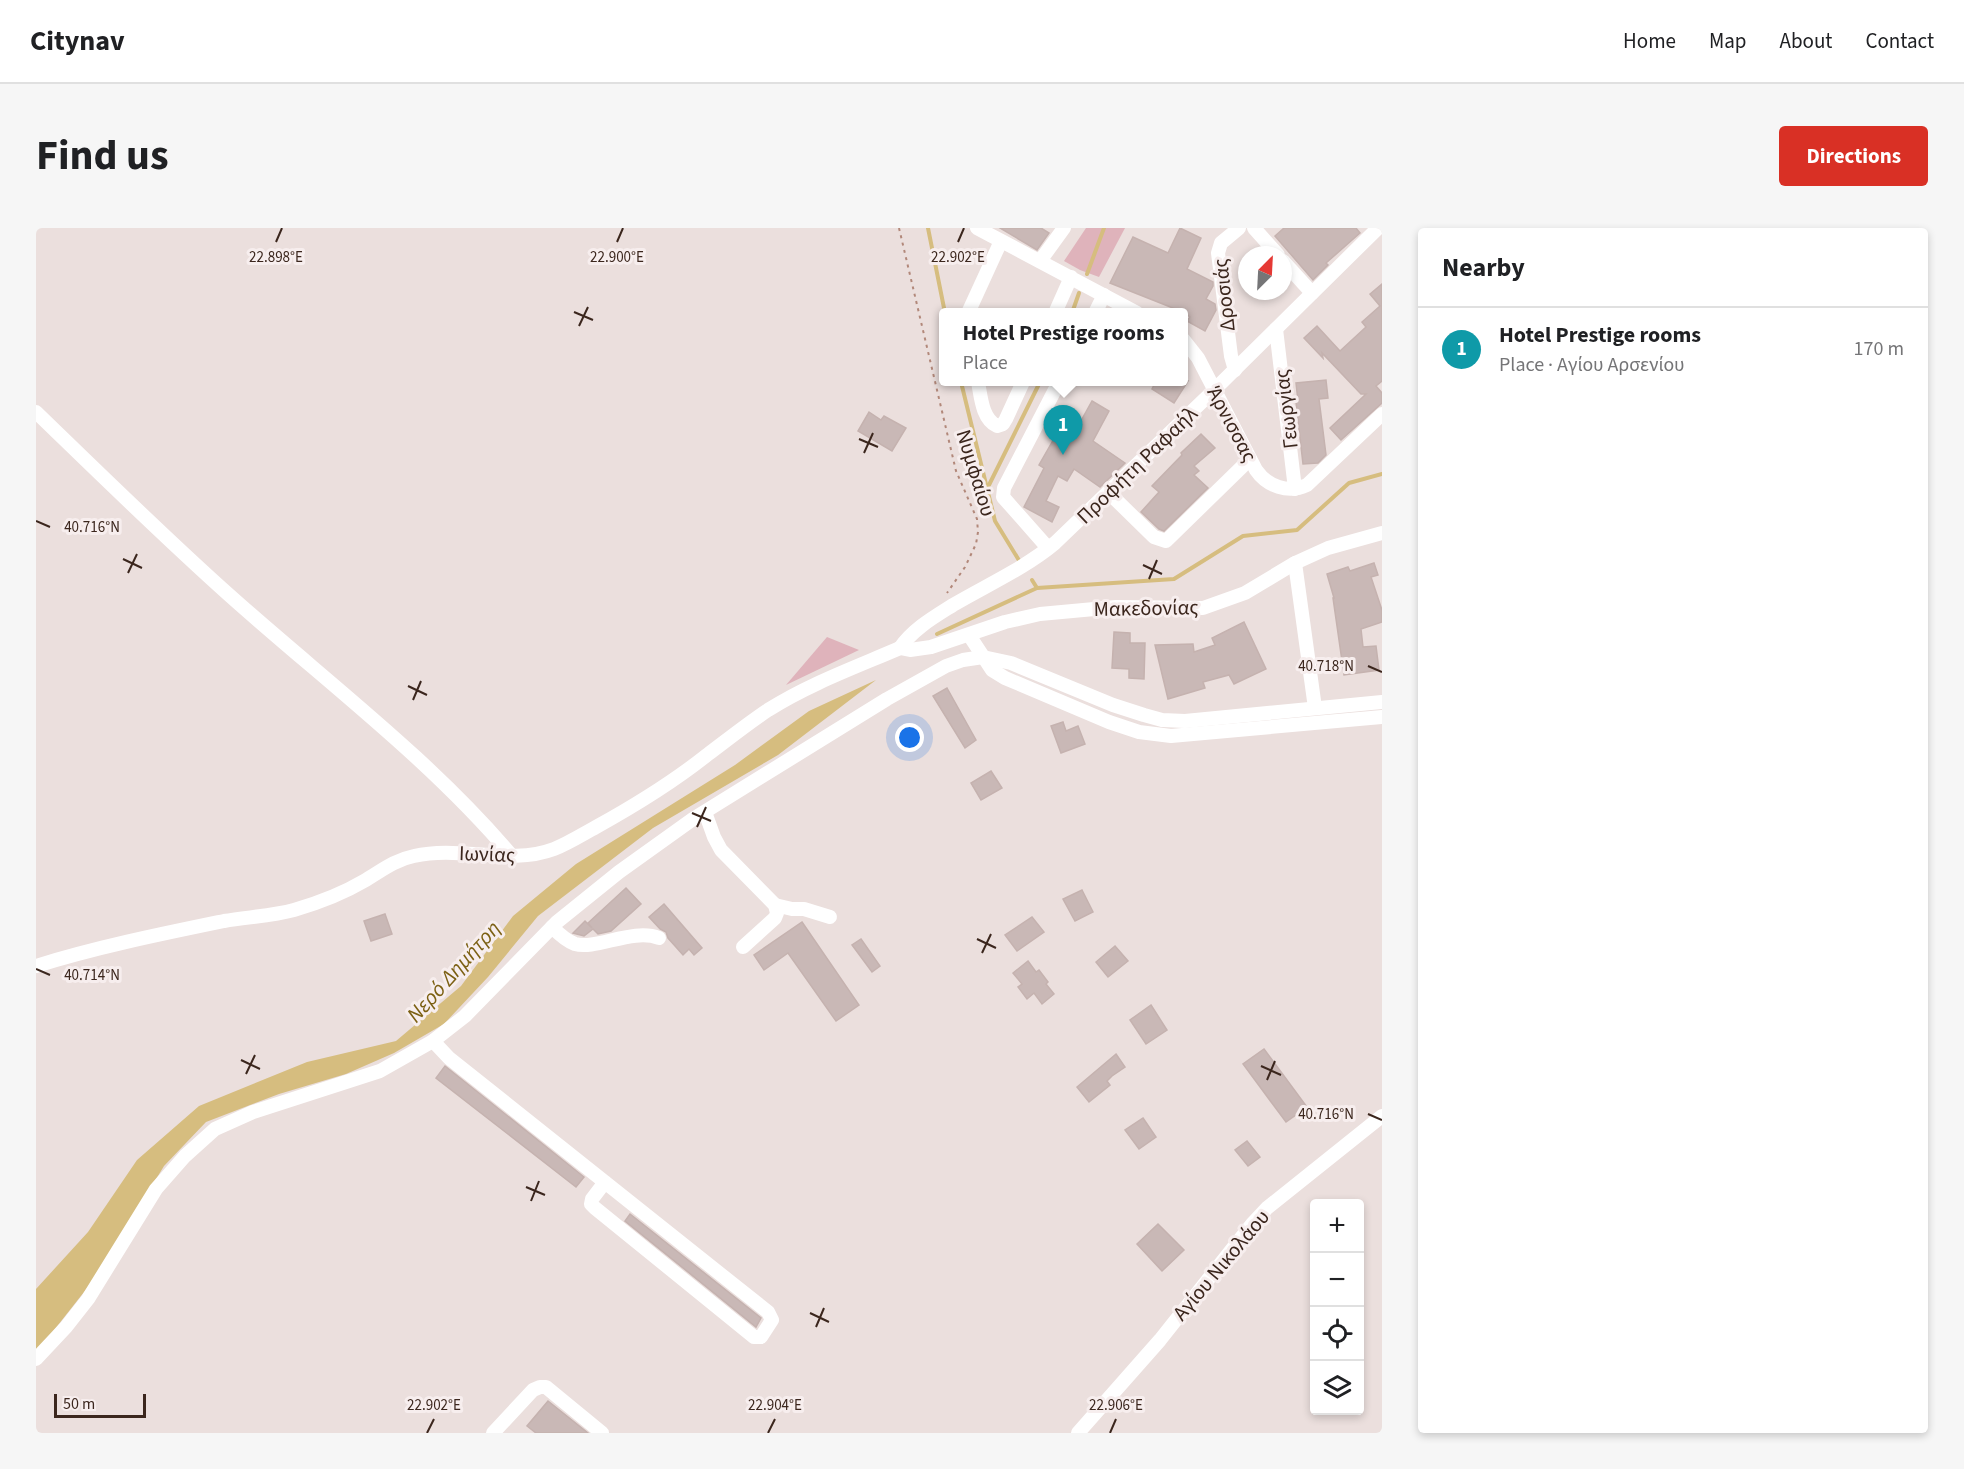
<!DOCTYPE html>
<meta charset="utf-8">
<style>
:root{--surface:#fff;--page:#f6f6f6;--text:#202124;--muted:#757577;--line:#e0e0e0;--accent:#d93025}
body{margin:0;font-family:"Source Sans 3",sans-serif;background:var(--page);color:var(--text)}
.controls{position:absolute;right:18px;bottom:18px;display:grid;overflow:hidden;border-radius:6px;box-shadow:0 3px 9px #0003}
.controls button{width:54px;height:54px;display:grid;place-items:center;padding:0;border:0;border-bottom:2px solid var(--line);background:var(--surface);color:var(--text);font:30px sans-serif}
.compass{position:absolute;left:1202px;top:18px;width:54px;height:54px;border-radius:50%;background:var(--surface);box-shadow:0 3px 9px #0003;rotate:24deg}
.scale{position:absolute;left:18px;bottom:15px;width:92px;box-sizing:border-box;padding-left:6px;border:3px solid #3b261d;border-top:0;font-size:16px;line-height:21px;white-space:nowrap;color:#3b261d;-webkit-text-stroke:4px #f7eeee;paint-order:stroke}
.you{position:absolute;left:874px;top:510px;width:21px;height:21px;margin:-15px;border:4px solid #fff;border-radius:50%;background:#1a73e8;box-shadow:0 0 0 9px #1a73e833}
.badge{display:grid;place-items:center;width:39px;height:39px;border-radius:50%;background:var(--accent);color:#fff;font-size:20px;font-weight:700}
.pin{position:absolute;translate:-50% -50px;filter:drop-shadow(0 2px 3px #0008)}
.pin::after{content:'';position:absolute;top:32px;width:21px;height:18px;background:inherit;clip-path:polygon(0 0,100% 0,50% 100%)}
.popup{position:absolute;left:903px;top:80px;width:249px;height:78px;box-sizing:border-box;display:grid;place-content:center;border-radius:6px;background:var(--surface);filter:drop-shadow(0 2px 4px #0005);font-size:20px;white-space:nowrap;color:var(--muted)}
.popup b{font-size:22px;color:var(--text)}
.popup::after{content:'';position:absolute;left:50%;top:100%;margin-left:-12px;border:12px solid transparent;border-top-color:var(--surface)}
.list{margin:0;padding:0;list-style:none}
h2{display:flex;justify-content:space-between;align-items:center;height:78px;margin:0;padding:0 24px;font-size:26px}
h2 small{font-size:20px;font-weight:400;color:var(--muted)}
.list li{display:grid;grid-template-columns:39px 1fr auto;gap:18px;align-items:center;box-sizing:border-box;height:84px;padding:0 24px;border-top:2px solid var(--line)}
.list b{display:block;font-size:22px;white-space:nowrap}
.list p{margin:0;font-size:20px;white-space:nowrap;color:var(--muted)}
.list em{font-size:20px;font-style:normal;color:var(--muted)}
.icon{flex:none;width:33px;height:33px;fill:none;stroke:currentColor;stroke-width:2;stroke-linecap:round;stroke-linejoin:round}
.map{position:relative;flex:none;width:1346px;height:1205px;overflow:hidden;border-radius:6px}
header{display:flex;align-items:center;gap:36px;box-sizing:border-box;height:84px;padding:0 30px;background:var(--surface);border-bottom:2px solid var(--line)}
header strong{font-size:28px}
nav{display:flex;gap:33px;margin-inline-start:auto;font-size:21px}
.intro{display:flex;align-items:center;justify-content:space-between;box-sizing:border-box;height:144px;padding:0 36px}
h1{margin:0;font-size:42px}
.button{padding:15px 27px;border-radius:6px;background:var(--accent);color:#fff;font-size:21px;font-weight:700}
main{display:flex;gap:36px;padding:0 36px}
aside{flex:1;background:var(--surface);border-radius:6px;box-shadow:0 3px 9px #0003}
.map>svg:first-child{display:block}
.green{fill:#dfb3bb}
.water{fill:#d6bd7f}
.lines{fill:none;stroke-linecap:round;stroke-linejoin:round}
.stream{stroke:#d6bd7f;stroke-width:4}
.building{fill:#c9b8b6;stroke:#c5b2af;stroke-width:1.5}
.path{stroke:#b2887a;stroke-width:2;stroke-dasharray:3 4.5;stroke-linecap:butt}
.minor{stroke:#fff;stroke-width:14}
.ticks{fill:none;stroke:#3b261d;stroke-width:2}
.labels{text-anchor:middle;stroke-width:6;stroke-linejoin:round;paint-order:stroke}
.street-label{font-size:21px;fill:#3b261d;stroke:#f7eeee}
.water-label{font-size:22px;font-style:italic;fill:#7c6013;stroke:#f7eeee}
.ticks-label{font-size:15px;text-anchor:middle;fill:#3b261d;stroke:#f7eeee;stroke-width:6;stroke-linejoin:round;paint-order:stroke}
</style>
<header>
<strong>Citynav</strong>
<nav><a>Home</a><a>Map</a><a>About</a><a>Contact</a></nav>
</header>
<div class="intro"><h1>Find us</h1><a class="button">Directions</a></div>
<main>
<div class="map">
<svg width="1346" height="1205" viewBox="0 0 1346 1205">
<rect width="100%" height="100%" fill="#ebdfdd"/>
<!-- green -->
<g class="green">
<path d="M1050,0H1089L1063,49L1044,42L1028,33Z"/>
<path d="M791,409L823,422L750,457Z"/>
</g>
<!-- water -->
<path class="water" d="M840,452L742,527L617,600L502,688L452,749L408,796L358,825L310,846L243,866L170,894L128,938L63,1045L0,1125V1061L52,1004L101,932L163,878L271,834L360,813L425,758L477,688L540,636L699,537L773,483Z"/>
<g class="lines">
<!-- stream -->
<g class="stream">
<path d="M892,0L909,85"/>
<path d="M1051,46L1068,0"/>
<path d="M1036,85L1043,65"/>
<path d="M925,154L959,293L984,334"/>
<path d="M951,261L1004,154"/>
<path d="M996,352L1001,360"/>
<path d="M901,406L1001,360L1138,351L1207,308L1261,302L1313,255L1346,246"/>
</g>
</g>
<!-- building -->
<g class="building">
<path d="M964,0H1005L1013,5L1001,22Z"/>
<path d="M1144,0L1165,10L1151,41L1177,54V58L1170,71L1179,76L1180,82L1169,103L1151,93L1154,89L1147,84L1074,55L1097,9L1132,25Z"/>
<path d="M1248,0H1320L1324,5L1290,35L1292,37L1277,52L1239,8Z"/>
<path d="M1346,56V153L1340,158L1346,165V175L1305,212L1294,200L1330,166H1325L1286,125L1287,130L1268,110L1281,98L1304,123L1330,99L1326,94L1344,78L1334,66Z"/>
<path d="M1290,152L1292,170L1283,171L1290,227L1282,235L1267,236L1260,174L1262,173L1260,155Z"/>
<path d="M1120,153H1152L1138,175L1116,161Z"/>
<path d="M1056,173L1073,183L1057,213L1089,235L1064,259L1038,241L1031,253L1022,248L1010,273L1023,279L1016,294L988,279L1008,240L1003,237L1023,202L1036,209Z"/>
<path d="M833,184L845,192L848,188L870,200L856,223L822,203Z"/>
<path d="M1165,206L1179,220L1158,238L1163,243L1158,247L1172,260L1128,303L1123,301L1105,284L1123,264L1116,258L1146,227L1145,225Z"/>
<path d="M1338,335L1342,347L1335,349L1346,382V394L1325,401L1327,419L1340,418L1343,442L1308,447L1297,370H1298L1291,346L1312,339L1314,343Z"/>
<path d="M1208,394L1230,441L1198,456L1193,447L1167,454L1169,460L1132,471L1119,417L1157,416L1158,424L1179,417L1176,410Z"/>
<path d="M1078,404L1094,405V415H1109L1108,451L1093,450V441L1076,440Z"/>
<path d="M911,460L940,512L929,520L897,468Z"/>
<path d="M1027,494L1030,503L1042,498L1049,516L1025,525L1015,498Z"/>
<path d="M955,543L966,560L945,572L935,555Z"/>
<path d="M590,660L605,676L575,703L562,706L557,701L548,708L537,705L549,693L556,700L552,695Z"/>
<path d="M1046,662L1057,684L1039,693L1027,671Z"/>
<path d="M628,676L666,720L658,727L653,721L647,727L632,710L630,704L624,701L613,689Z"/>
<path d="M349,686L356,706L335,713L328,693Z"/>
<path d="M996,689L1008,704L981,723L969,707Z"/>
<path d="M766,694L823,777L800,793L752,725L728,742L718,727Z"/>
<path d="M825,711L844,738L836,744L816,717Z"/>
<path d="M1079,718L1092,733L1072,749L1060,734Z"/>
<path d="M992,733L1000,744L1003,742L1012,754L1010,756L1018,766L1006,776L998,765L991,771L982,759L986,756L977,745Z"/>
<path d="M1115,777L1131,802L1110,816L1094,792Z"/>
<path d="M1228,821L1271,879L1250,894L1207,836Z"/>
<path d="M1080,826L1089,839L1076,848L1071,853L1074,857L1053,874L1041,859Z"/>
<path d="M409,838L548,949L540,959L400,850Z"/>
<path d="M1107,890L1120,909L1103,921L1089,902Z"/>
<path d="M1211,913L1224,929L1212,938L1199,922Z"/>
<path d="M594,986L725,1090L720,1099L589,993Z"/>
<path d="M1122,996L1148,1022L1126,1043L1101,1016Z"/>
<path d="M512,1173L552,1205H500L491,1198Z"/>
</g>
<g class="lines">
<!-- path -->
<path class="path" d="M863,0L920,243L941,291L942,304L940,316L929,339L911,365"/>
<!-- minor -->
<g class="minor">
<path d="M941,0L1101,85"/>
<path d="M1218,0L1242,27"/>
<path d="M1004,33L1028,0"/>
<path d="M1247,33L1276,65"/>
<path d="M932,85L965,13"/>
<path d="M1019,85L1035,49"/>
<path d="M1059,85L1068,67"/>
<path d="M1240,101L1259,261"/>
<path d="M1147,111L1162,130L1220,242C1231,258 1252,266 1271,257L1346,186"/>
<path d="M1199,142L1195,128L1182,25L1185,15L1203,0"/>
<path d="M942,154C945,169 946,191 961,198L967,196L970,191L987,154"/>
<path d="M0,184C63,245 126,307 192,366C288,452 393,530 476,628"/>
<path d="M1072,264L1118,309L1130,313L1214,231"/>
<path d="M1012,320L967,269L968,260L1023,154"/>
<path d="M1259,335L1279,480"/>
<path d="M933,407L956,442L969,450L1073,494L1103,504L1135,508L1346,489"/>
<path d="M864,420C877,401 898,389 917,377C951,357 989,340 1019,315L1172,168L1342,0"/>
<path d="M864,420L874,422L895,419L969,394L1004,386L1080,379L1167,380L1209,365L1259,335L1292,320L1346,305"/>
<path d="M669,584L678,609L685,622L739,677L741,685L739,690L707,719"/>
<path d="M739,677L756,681H768L794,689"/>
<path d="M516,699C522,705 530,713 539,716C560,722 597,700 623,710"/>
<path d="M0,738C61,719 125,706 188,693C211,689 236,688 258,682C282,675 306,666 328,653C345,643 358,632 378,628C424,617 473,638 518,621C533,615 547,606 560,599C598,578 637,554 671,527C691,512 711,496 732,482C773,456 820,439 864,420"/>
<path d="M397,813L413,830L732,1084L736,1092L725,1109H718L559,980L555,976L556,971L569,954"/>
<path d="M0,1131L30,1099L52,1071L120,961L149,928L179,901L217,884L344,843L397,813L429,788L521,694L583,644L657,591L851,471L910,438L927,432L947,429L975,435L1077,477L1108,487L1126,492L1149,493L1346,474"/>
<path d="M457,1205L497,1162L504,1159H510L566,1205"/>
<path d="M1042,1205L1124,1112L1216,996L1231,980L1346,888"/>
</g>
</g>
<!-- ticks -->
<path class="ticks" d="M240,14L246,0M581,14L587,0M922,14L928,0M538,84L557,92M543,98L552,79M823,211L842,219M828,225L837,205M0,293L14,299M87,331L106,340M1107,337L1126,346M92,345L101,326M1113,351L1121,332M1332,438L1346,444M372,458L391,467M377,472L385,453M656,585L675,593M661,599L670,579M941,711L960,720M946,725L955,706M0,741L14,747M205,832L224,841M1225,838L1245,847M210,846L219,827M1231,852L1239,833M1332,886L1346,892M490,959L509,967M495,973L503,953M774,1085L793,1094M780,1099L788,1080M391,1205L398,1191M732,1205L739,1191M1074,1205L1080,1191"/>
<g class="labels">
<!-- street labels -->
<g class="street-label">
<text transform="translate(1188 67) rotate(-96)" y="7">Δροσιάς</text>
<text transform="translate(1250 181) rotate(-97)" y="7">Γεωργίας</text>
<text transform="translate(1196 196) rotate(62)" y="7">Άρνισσας</text>
<text transform="translate(1101 237) rotate(-44)" y="7">Προφήτη Ραφαήλ</text>
<text transform="translate(940 245) rotate(73)" y="7">Νυμφαίου</text>
<text transform="translate(1110 380) rotate(-1)" y="7">Μακεδονίας</text>
<text transform="translate(451 626) rotate(2)" y="7">Ιωνίας</text>
<text transform="translate(1185 1037) rotate(-50)" y="7">Αγίου Νικολάου</text>
</g>
<!-- water labels -->
<g class="water-label">
<text transform="translate(417 743) rotate(-48)" y="8">Νερό Δημήτρη</text>
</g>
</g>
<g class="ticks-label">
<text x="240" y="34">22.898°E</text>
<text x="581" y="34">22.900°E</text>
<text x="922" y="34">22.902°E</text>
<text x="56" y="304">40.716°N</text>
<text x="1290" y="443">40.718°N</text>
<text x="56" y="752">40.714°N</text>
<text x="1290" y="891">40.716°N</text>
<text x="398" y="1182">22.902°E</text>
<text x="739" y="1182">22.904°E</text>
<text x="1080" y="1182">22.906°E</text>
</g>
</svg>
<div class="controls">
<button>+</button>
<button>−</button>
<button><svg class="icon" aria-label="locate" viewBox="0 0 24 24"><circle cx="12" cy="12" r="6"/><path d="M12 2v4M12 18v4M2 12h4M18 12h4"/></svg></button>
<button><svg class="icon" aria-label="layers" viewBox="0 0 24 24"><path d="M12 4l9 5-9 5-9-5zM3 14l9 5 9-5"/></svg></button>
</div>
<svg class="compass" viewBox="-18 -18 36 36"><path d="M0-13l5 13h-10z" fill="#e53935"/><path d="M0 13l5-13h-10z" fill="#757577"/></svg>
<div class="scale">50 m</div>
<div class="you"></div>
<div class="pin badge" style="left:1027px;top:227px;background:#0f9aa8">1</div>
<div class="popup"><b>Hotel Prestige rooms</b>Place</div>
</div>
<aside>
<h2>Nearby<small></small></h2>
<ul class="list">
<li><span class="badge" style="background:#0f9aa8">1</span><div><b>Hotel Prestige rooms</b><p>Place · Αγίου Αρσενίου</p></div><em>170 m</em></li>
</ul>
</aside>
</main>
